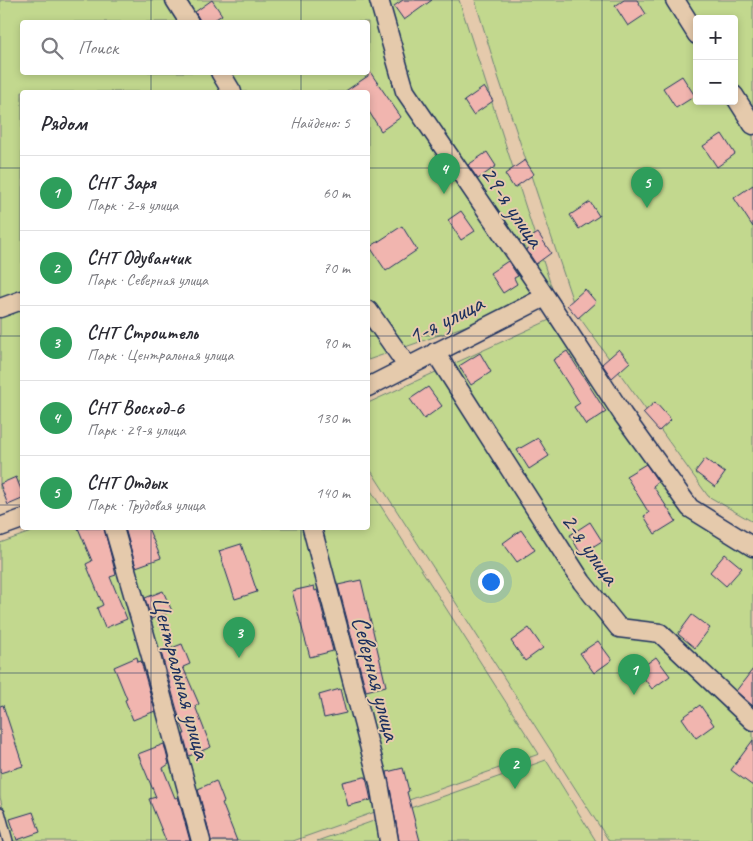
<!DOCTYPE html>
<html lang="ru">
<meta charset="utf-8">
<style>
:root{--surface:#fff;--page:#f7f7f7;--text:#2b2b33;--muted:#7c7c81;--line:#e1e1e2;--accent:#0f766e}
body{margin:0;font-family:Caveat,sans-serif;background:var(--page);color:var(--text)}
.controls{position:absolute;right:15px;top:15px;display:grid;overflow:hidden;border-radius:5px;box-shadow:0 2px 8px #0003}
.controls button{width:45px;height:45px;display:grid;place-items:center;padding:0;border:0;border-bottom:1px solid var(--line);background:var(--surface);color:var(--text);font:25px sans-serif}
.you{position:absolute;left:490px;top:581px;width:18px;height:18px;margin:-12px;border:4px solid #fff;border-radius:50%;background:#1a73e8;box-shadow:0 0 0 8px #1a73e833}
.badge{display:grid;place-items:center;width:32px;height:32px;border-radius:50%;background:var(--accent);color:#fff;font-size:16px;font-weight:700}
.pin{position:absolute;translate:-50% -41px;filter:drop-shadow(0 1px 2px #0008)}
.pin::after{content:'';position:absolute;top:26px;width:18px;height:15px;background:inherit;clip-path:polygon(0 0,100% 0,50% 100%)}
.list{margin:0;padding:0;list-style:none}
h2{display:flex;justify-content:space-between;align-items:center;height:65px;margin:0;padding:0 20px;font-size:21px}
h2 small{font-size:16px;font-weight:400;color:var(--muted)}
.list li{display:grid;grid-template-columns:32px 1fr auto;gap:15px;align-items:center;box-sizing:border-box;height:75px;padding:0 20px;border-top:1px solid var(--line)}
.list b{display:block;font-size:19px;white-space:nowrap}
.list p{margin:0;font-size:16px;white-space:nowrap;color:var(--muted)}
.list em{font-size:16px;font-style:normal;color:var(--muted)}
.icon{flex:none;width:28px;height:28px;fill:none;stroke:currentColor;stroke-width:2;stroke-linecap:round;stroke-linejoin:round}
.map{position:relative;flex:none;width:753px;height:841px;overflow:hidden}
.search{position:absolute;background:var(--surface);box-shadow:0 2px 8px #0003;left:20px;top:20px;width:350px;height:55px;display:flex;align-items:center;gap:12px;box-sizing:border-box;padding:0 18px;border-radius:5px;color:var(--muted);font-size:19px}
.panel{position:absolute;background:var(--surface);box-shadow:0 2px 8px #0003;left:20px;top:90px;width:350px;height:440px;border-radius:5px}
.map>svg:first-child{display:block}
.green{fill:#c2d88e;stroke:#6e8476;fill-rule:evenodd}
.building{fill:#f1b5af;stroke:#1b2f5e}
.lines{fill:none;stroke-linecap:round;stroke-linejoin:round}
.lane-casing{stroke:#1b2f5e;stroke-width:12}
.street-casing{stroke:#1b2f5e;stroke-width:21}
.lane{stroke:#e5caac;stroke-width:9}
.street{stroke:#e5caac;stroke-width:18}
.grid{fill:none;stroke:#1b2f5e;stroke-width:1;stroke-opacity:0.55}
.labels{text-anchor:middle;stroke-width:4;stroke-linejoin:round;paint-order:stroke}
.street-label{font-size:25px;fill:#1b2f5e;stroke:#e5caac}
</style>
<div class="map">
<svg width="753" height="841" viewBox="0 0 753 841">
<rect width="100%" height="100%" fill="#e5caac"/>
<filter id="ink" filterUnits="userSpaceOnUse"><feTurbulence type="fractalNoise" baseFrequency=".02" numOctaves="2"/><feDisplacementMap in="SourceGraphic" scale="10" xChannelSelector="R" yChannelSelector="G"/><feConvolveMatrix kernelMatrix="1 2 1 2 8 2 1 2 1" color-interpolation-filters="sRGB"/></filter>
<g filter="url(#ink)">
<!-- green -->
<g class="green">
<path d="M0,0H459L554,295L368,360V92H22V481L0,489ZM22,22H368V72H22Z"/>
<path d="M475,0H753V522L708,496L577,314L498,76ZM697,19H734V101H697Z"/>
<path d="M556,317L687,511L753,549V841H609L368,466V403Z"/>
<path d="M368,486L539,754L293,841H11L0,797V543L42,528H368Z"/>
<path d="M546,760L596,841H317Z"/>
</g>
<!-- building -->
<g class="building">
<path d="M212,0L222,15L211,22H201L195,12Z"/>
<path d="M403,0H432L404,20L394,6Z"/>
<path d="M624,0H637L646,14L628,26L615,6Z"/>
<path d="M368,69L401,117L381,131L368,110V92H344L368,76Z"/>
<path d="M682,76L695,96L676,108L663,88Z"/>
<path d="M484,87L493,101L473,115L464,101Z"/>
<path d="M722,134L735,154L717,167L703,146Z"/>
<path d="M487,152L496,166L478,179L468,165Z"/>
<path d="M525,160L534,174L514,188L505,174Z"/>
<path d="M753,185V227L734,198Z"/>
<path d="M590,202L599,216L579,229L570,215Z"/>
<path d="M461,211L475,231L461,240L448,220Z"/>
<path d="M402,226L417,250L386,271L370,247Z"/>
<path d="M538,233L551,253L536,264L526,249L528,248L524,242Z"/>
<path d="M508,261L518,276L514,278L517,284L503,293L490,273Z"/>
<path d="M585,289L596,302L578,318L567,305Z"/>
<path d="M619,349L630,362L612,378L602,364Z"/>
<path d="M567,351L606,412L586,425L574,407L580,403L553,360Z"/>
<path d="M480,353L491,372L471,385L459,366Z"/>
<path d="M428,387L442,406L424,419L410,399Z"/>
<path d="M655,402L671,420L659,431L643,413Z"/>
<path d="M538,438L549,456L529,469L517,450Z"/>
<path d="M705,459L725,473L715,487L695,472Z"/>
<path d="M646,464L658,482L653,486L676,521L655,534L644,516L649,513L626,476Z"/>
<path d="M16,477L22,492V499L8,505L0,484Z"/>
<path d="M590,522L602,541L581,554L570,535Z"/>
<path d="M78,528H104L116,575L110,577L127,619L105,628L97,608L103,605L86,564L92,561Z"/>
<path d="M125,528H148L161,558L136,567Z"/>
<path d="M521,530L535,550L517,562L503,543Z"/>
<path d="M241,544L257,592L235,599L219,551Z"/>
<path d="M725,554L742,568L726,586L710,572Z"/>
<path d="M361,580L386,686L366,691L338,585Z"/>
<path d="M314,586L315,591L317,590L333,651L310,657L292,591Z"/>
<path d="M163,591L172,611L151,619L145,598Z"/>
<path d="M692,615L710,628L695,648L678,634Z"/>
<path d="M529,628L543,648L525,661L511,641Z"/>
<path d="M598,641L612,660L594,673L580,653Z"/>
<path d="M182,644L190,664L183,667L199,704L195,706L211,747L189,756L183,734H185L180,721L161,652Z"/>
<path d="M137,657L138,662L141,661L155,711L133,720L125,700L127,699L114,667Z"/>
<path d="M656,657L670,676L652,689L638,670Z"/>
<path d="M753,669V706L736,691Z"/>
<path d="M340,689L346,713L324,718L319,695Z"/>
<path d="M3,705L23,766L0,773V706Z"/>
<path d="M700,705L714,725L696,738L682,718Z"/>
<path d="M753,740V786L731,770Z"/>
<path d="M164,744L169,764L163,768L175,798L178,797L190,841H166L149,799L156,797L138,754Z"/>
<path d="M403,768L409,791L407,792L420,841H399L387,772Z"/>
<path d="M364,777H366L371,800L348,806L342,782Z"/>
<path d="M216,781L224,802L222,803L237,841H211L198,789Z"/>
<path d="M33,812L40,832L17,840L10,819Z"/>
</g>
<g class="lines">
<!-- lane casing -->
<g class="lane-casing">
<path id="lane" d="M0,812L8,841"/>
</g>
<!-- street casing -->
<g class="street-casing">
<g id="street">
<path d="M175,0L189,22"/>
<path d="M379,0L405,91L549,302L623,415L690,508L753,547"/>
<path d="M675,0L697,35"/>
<path d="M220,72L232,92"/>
<path d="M734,95L753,125"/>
<path d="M0,308L22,300"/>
<path d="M368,310L408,367"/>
<path d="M435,352L582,582L619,628L660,633L753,721"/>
<path d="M368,387L545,297"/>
<path d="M0,527L22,519"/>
<path d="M114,528L151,656L201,841"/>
<path d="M312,528L379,783L389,841"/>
</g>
</g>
<!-- lane -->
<use href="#lane" class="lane"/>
<!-- street -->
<use href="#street" class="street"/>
</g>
</g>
<!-- grid -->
<path class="grid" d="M151,0V22M301,0V22M452,0V841M602,0V841M151,72V92M301,72V92M0,168H22M368,168H753M0,336H22M368,336H753M0,505H22M368,505H753M151,528V841M301,528V841M0,673H753"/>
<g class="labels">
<!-- street labels -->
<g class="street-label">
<text transform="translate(513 206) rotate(56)" y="9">29-я улица</text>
<text transform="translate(445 319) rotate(-27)" y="9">1-я улица</text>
<text transform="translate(591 548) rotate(55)" y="9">2-я улица</text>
<text transform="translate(182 677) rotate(75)" y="9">Центральная улица</text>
<text transform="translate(377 678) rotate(75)" y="9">Северная улица</text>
</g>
</g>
</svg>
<div class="controls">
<button>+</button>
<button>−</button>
</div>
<div class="you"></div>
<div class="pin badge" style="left:634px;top:695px;background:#2e9e5b">1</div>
<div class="pin badge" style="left:515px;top:789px;background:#2e9e5b">2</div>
<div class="pin badge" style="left:239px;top:658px;background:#2e9e5b">3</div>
<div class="pin badge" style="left:444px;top:194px;background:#2e9e5b">4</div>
<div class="pin badge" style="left:647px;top:208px;background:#2e9e5b">5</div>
<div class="search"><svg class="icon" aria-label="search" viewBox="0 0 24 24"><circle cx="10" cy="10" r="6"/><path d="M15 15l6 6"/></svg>Поиск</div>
<section class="panel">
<h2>Рядом<small>Найдено: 5</small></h2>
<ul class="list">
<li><span class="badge" style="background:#2e9e5b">1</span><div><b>СНТ Заря</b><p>Парк · 2-я улица</p></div><em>60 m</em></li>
<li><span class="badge" style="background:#2e9e5b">2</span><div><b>СНТ Одуванчик</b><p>Парк · Северная улица</p></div><em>70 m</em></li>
<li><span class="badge" style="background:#2e9e5b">3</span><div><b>СНТ Строитель</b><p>Парк · Центральная улица</p></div><em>90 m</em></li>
<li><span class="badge" style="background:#2e9e5b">4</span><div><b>СНТ Восход-6</b><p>Парк · 29-я улица</p></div><em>130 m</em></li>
<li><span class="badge" style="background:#2e9e5b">5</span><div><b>СНТ Отдых</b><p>Парк · Трудовая улица</p></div><em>140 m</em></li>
</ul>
</section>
</div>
